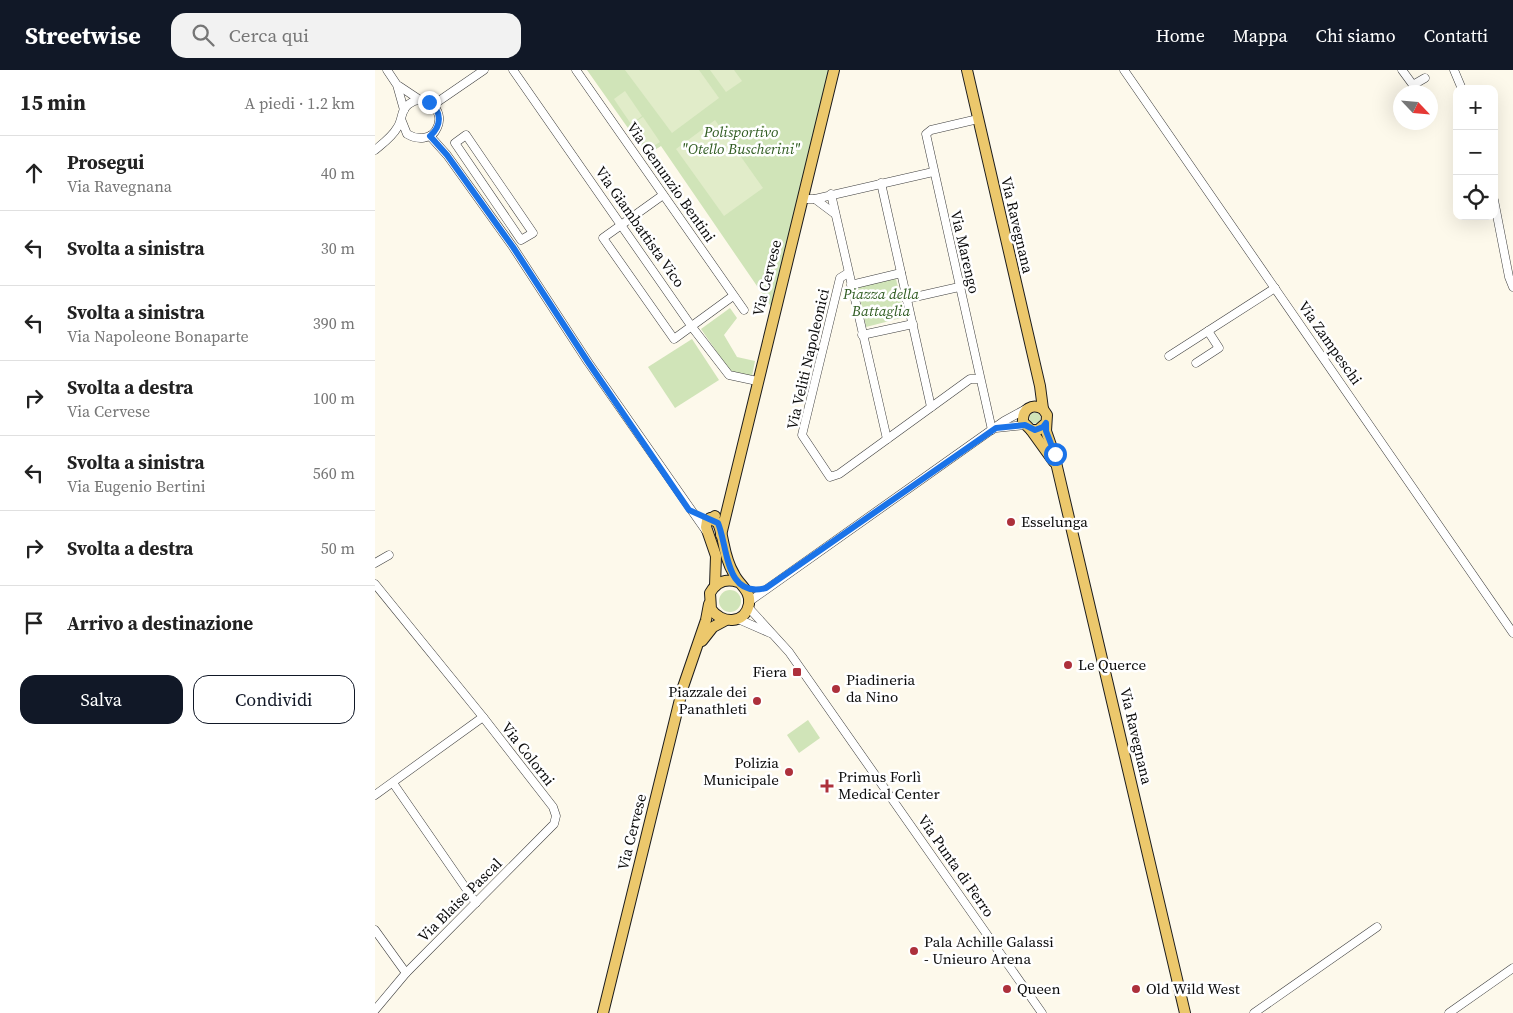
<!DOCTYPE html>
<html lang="it">
<meta charset="utf-8">
<style>
:root{--surface:#fff;--page:#f2f2f2;--text:#222;--muted:#767676;--line:#e0e0e0;--accent:#111827}
body{margin:0;font-family:"Source Serif 4",serif;background:var(--page);color:var(--text)}
.controls{position:absolute;right:15px;top:15px;display:grid;overflow:hidden;border-radius:10px;box-shadow:0 5px 20px #0002}
.controls button{width:45px;height:45px;display:grid;place-items:center;padding:0;border:0;border-bottom:1px solid var(--line);background:var(--surface);color:var(--text);font:25px sans-serif}
.compass{position:absolute;left:1018px;top:15px;width:45px;height:45px;border-radius:50%;background:var(--surface);box-shadow:0 5px 20px #0002;rotate:116deg}
.stop{position:absolute;width:15px;height:15px;margin:-11px;border:4px solid #1a73e8;border-radius:50%;background:#fff}
.stop.end{background:#1a73e8;border-color:#fff;box-shadow:0 1px 5px #0008}
.list{margin:0;padding:0;list-style:none}
h2{display:flex;justify-content:space-between;align-items:center;height:65px;margin:0;padding:0 20px;font-size:21px}
h2 small{font-size:16px;font-weight:400;color:var(--muted)}
.list li{display:grid;grid-template-columns:32px 1fr auto;gap:15px;align-items:center;box-sizing:border-box;height:75px;padding:0 20px;border-top:1px solid var(--line)}
.list b{display:block;font-size:19px;white-space:nowrap}
.list p{margin:0;font-size:16px;white-space:nowrap;color:var(--muted)}
.list em{font-size:16px;font-style:normal;color:var(--muted)}
.actions{display:flex;gap:10px;padding:15px 20px}
.actions a{flex:1;padding:11px 0;border:1px solid var(--accent);border-radius:15px;text-align:center;font-size:18px;color:var(--accent)}
.actions .main{background:var(--accent);color:#fff}
.icon{flex:none;width:28px;height:28px;fill:none;stroke:currentColor;stroke-width:2;stroke-linecap:round;stroke-linejoin:round}
.map{position:relative;flex:none;width:1138px;height:943px;overflow:hidden}
header{display:flex;align-items:center;gap:30px;box-sizing:border-box;height:70px;padding:0 25px;background:var(--accent);color:#fff}
header strong{font-size:24px}
nav{display:flex;gap:28px;margin-inline-start:auto;font-size:18px}
.search{width:350px;height:45px;background:var(--page);display:flex;align-items:center;gap:12px;box-sizing:border-box;padding:0 18px;border-radius:15px;color:var(--muted);font-size:19px}
main{display:flex}
aside{flex:1;background:var(--surface)}
.map>svg:first-child{display:block}
.green{fill:#d0e4b8}
.pitch{fill:#e1ecc9}
.lines{fill:none;stroke-linecap:round;stroke-linejoin:round}
.minor-casing{stroke:#3e3e3e;stroke-width:9}
.major-casing{stroke:#1c1c1c;stroke-width:12}
.minor{stroke:#fff;stroke-width:8}
.major{stroke:#ecc86c;stroke-width:10}
.route{stroke:#1a73e8;stroke-width:6}
.poi-dot{fill:#ad303b;stroke:#fff;stroke-width:2}
.labels{text-anchor:middle;stroke-width:5;stroke-linejoin:round;paint-order:stroke}
.park-label{font-size:15px;font-style:italic;fill:#305c22;stroke:#fff}
.street-label{font-size:15px;fill:#0b0b0b;stroke:#fff}
.poi-label{font-size:15px;fill:#0b0b0b;stroke:#fff;text-anchor:start}
</style>
<header>
<strong>Streetwise</strong>
<div class="search"><svg class="icon" aria-label="search" viewBox="0 0 24 24"><circle cx="10" cy="10" r="6"/><path d="M15 15l6 6"/></svg>Cerca qui</div>
<nav><a>Home</a><a>Mappa</a><a>Chi siamo</a><a>Contatti</a></nav>
</header>
<main>
<aside>
<h2>15 min<small>A piedi · 1.2 km</small></h2>
<ul class="list">
<li><svg class="icon" aria-label="ahead" viewBox="0 0 24 24"><path d="M12 20V5M6 11l6-6 6 6"/></svg><div><b>Prosegui</b><p>Via Ravegnana</p></div><em>40 m</em></li>
<li><svg class="icon" aria-label="left" viewBox="0 0 24 24"><path d="M17 20v-9H6M10 6l-5 5 5 5"/></svg><div><b>Svolta a sinistra</b></div><em>30 m</em></li>
<li><svg class="icon" aria-label="left" viewBox="0 0 24 24"><path d="M17 20v-9H6M10 6l-5 5 5 5"/></svg><div><b>Svolta a sinistra</b><p>Via Napoleone Bonaparte</p></div><em>390 m</em></li>
<li><svg class="icon" aria-label="right" viewBox="0 0 24 24"><path d="M7 20v-9h11M14 6l5 5-5 5"/></svg><div><b>Svolta a destra</b><p>Via Cervese</p></div><em>100 m</em></li>
<li><svg class="icon" aria-label="left" viewBox="0 0 24 24"><path d="M17 20v-9H6M10 6l-5 5 5 5"/></svg><div><b>Svolta a sinistra</b><p>Via Eugenio Bertini</p></div><em>560 m</em></li>
<li><svg class="icon" aria-label="right" viewBox="0 0 24 24"><path d="M7 20v-9h11M14 6l5 5-5 5"/></svg><div><b>Svolta a destra</b></div><em>50 m</em></li>
<li><svg class="icon" aria-label="arrive" viewBox="0 0 24 24"><path d="M6 21V4h12l-3 4 3 4H6"/></svg><div><b>Arrivo a destinazione</b></div></li>
</ul>
<div class="actions"><a class="main">Salva</a><a>Condividi</a></div>
</aside>
<div class="map">
<svg width="1138" height="943" viewBox="0 0 1138 943">
<rect width="100%" height="100%" fill="#fdf9eb"/>
<!-- green -->
<g class="green">
<path d="M212,0H455L397,238L286,76L272,85Z"/>
<path d="M521,209L530,247L491,257L482,214Z"/>
<path d="M355,238L362,248L349,265L362,287L380,291L377,306L355,301L326,259Z"/>
<path d="M317,269L344,310L300,338L273,297Z"/>
<circle cx="660" cy="348" r="5.5"/>
<circle cx="355" cy="531" r="11"/>
<path d="M433,650L445,668L424,683L412,665Z"/>
</g>
<!-- pitch -->
<g class="pitch">
<path d="M250,0H324L344,28L297,63Z"/>
<path d="M335,0H359L367,11L351,22Z"/>
<path d="M250,21L267,46L256,54L239,29Z"/>
<path d="M268,47L285,72L274,79L257,54Z"/>
<path d="M340,50L388,118L349,146L301,79Z"/>
</g>
<g class="lines">
<!-- minor casing -->
<g class="minor-casing">
<g id="minor">
<path d="M12,0L22,15L29,40"/>
<path d="M138,0L317,257L354,305L382,311"/>
<path d="M201,0L369,240"/>
<path d="M749,0L1138,563"/>
<path d="M1027,0L1038,15L1050,8"/>
<path d="M1079,0L1087,19"/>
<path d="M24,16L45,30"/>
<path d="M58,35L109,0"/>
<path d="M603,49L556,60L551,64L617,360"/>
<path d="M91,65L158,163L146,170L80,73Z"/>
<path d="M55,66L72,85L138,177L213,292L331,461"/>
<path d="M0,80C7,74 17,67 22,58C28,50 25,40 34,34C50,22 71,40 62,58C57,70 42,70 32,64L26,49"/>
<path d="M506,113L556,337"/>
<path d="M456,124L512,369"/>
<path d="M288,125L228,168L299,269L358,226"/>
<path d="M428,129H440L558,102"/>
<path d="M440,129L460,144"/>
<path d="M1119,130L1134,207L1138,217"/>
<path d="M473,203L465,208L427,365L455,407L464,404L595,309H604"/>
<path d="M476,215L526,203"/>
<path d="M531,229L584,217"/>
<path d="M833,261L900,218"/>
<path d="M487,265L538,254"/>
<path d="M794,286L833,261L844,278L821,293"/>
<path d="M621,358L650,355"/>
<path d="M0,493L14,485"/>
<path d="M0,514L108,647L0,725"/>
<path d="M375,531L629,351L651,339"/>
<path d="M373,537L414,582L667,943"/>
<path d="M363,549L395,563"/>
<path d="M18,713L101,833"/>
<path d="M0,860L31,903"/>
<path d="M0,940L31,903L179,754L181,746L178,737L108,647"/>
<path d="M879,943L1002,857"/>
<path d="M1074,943L1138,898"/>
</g>
</g>
<!-- major casing -->
<g class="major-casing">
<g id="major">
<path d="M592,0L665,316L668,339"/>
<path d="M671,353L663,360H656L648,352C647,339 657,333 668,339L672,345L671,361L679,384L810,943"/>
<path d="M656,360L679,392"/>
<path d="M340,446L332,451L331,457L341,486L340,516"/>
<path d="M335,448L343,453C350,470 348,486 359,504C364,515 376,520 374,534C370,555 346,554 336,539L335,523C341,512 351,508 363,512"/>
<path d="M346,465L459,0"/>
<path d="M327,571L338,557L351,550"/>
<path d="M228,943L308,617L331,550L334,534"/>
</g>
</g>
<!-- minor -->
<use href="#minor" class="minor"/>
<!-- major -->
<use href="#major" class="major"/>
</g>
<g class="lines">
<!-- route -->
<path class="route" d="M54,32C67,41 67,56 55,66L72,85L138,177L213,292L314,440L343,453C353,477 350,529 391,518L621,358L650,355L660,360L668,357L671,353V361L680,384"/>
</g>
<!-- markers -->
<g class="poi-dot">
<circle cx="636" cy="452" r="5"/>
<circle cx="693" cy="595" r="5"/>
<rect x="417" y="597" width="10" height="10" rx="2.5"/>
<circle cx="461" cy="619" r="5"/>
<circle cx="382" cy="631" r="5"/>
<circle cx="414" cy="702" r="5"/>
<path d="M449.5 708.5h5v5h5v5h-5v5h-5v-5h-5v-5h5z"/>
<circle cx="539" cy="881" r="5"/>
<circle cx="632" cy="919" r="5"/>
<circle cx="761" cy="919" r="5"/>
</g>
<g class="labels">
<!-- park labels -->
<g class="park-label">
<text x="366" y="67">Polisportivo<tspan x="366" dy="17">"Otello Buscherini"</tspan></text>
<text x="506" y="229">Piazza della<tspan x="506" dy="17">Battaglia</tspan></text>
</g>
<!-- street labels -->
<g class="street-label">
<text transform="translate(296 112) rotate(55)" y="5">Via Genunzio Bentini</text>
<text transform="translate(642 155) rotate(77)" y="5">Via Ravegnana</text>
<text transform="translate(265 157) rotate(55)" y="5">Via Giambattista Vico</text>
<text transform="translate(590 182) rotate(77)" y="5">Via Marengo</text>
<text transform="translate(392 208) rotate(-76)" y="5">Via Cervese</text>
<text transform="translate(955 273) rotate(55)" y="5">Via Zampeschi</text>
<text transform="translate(433 289) rotate(-77)" y="5">Via Veliti Napoleonici</text>
<text transform="translate(761 666) rotate(77)" y="5">Via Ravegnana</text>
<text transform="translate(153 684) rotate(52)" y="5">Via Colorni</text>
<text transform="translate(257 762) rotate(-76)" y="5">Via Cervese</text>
<text transform="translate(581 796) rotate(55)" y="5">Via Punta di Ferro</text>
<text transform="translate(85 830) rotate(-45)" y="5">Via Blaise Pascal</text>
</g>
<!-- poi labels -->
<g class="poi-label">
<text x="646" y="457">Esselunga</text>
<text x="703" y="600">Le Querce</text>
<text x="412" y="607" text-anchor="end">Fiera</text>
<text x="471" y="615">Piadineria<tspan x="471" dy="17">da Nino</tspan></text>
<text x="372" y="627" text-anchor="end">Piazzale dei<tspan x="372" dy="17">Panathleti</tspan></text>
<text x="404" y="698" text-anchor="end">Polizia<tspan x="404" dy="17">Municipale</tspan></text>
<text x="463" y="712">Primus Forlì<tspan x="463" dy="17">Medical Center</tspan></text>
<text x="549" y="877">Pala Achille Galassi<tspan x="549" dy="17">- Unieuro Arena</tspan></text>
<text x="642" y="924">Queen</text>
<text x="771" y="924">Old Wild West</text>
</g>
</g>
</svg>
<div class="controls">
<button>+</button>
<button>−</button>
<button><svg class="icon" aria-label="locate" viewBox="0 0 24 24"><circle cx="12" cy="12" r="6"/><path d="M12 2v4M12 18v4M2 12h4M18 12h4"/></svg></button>
</div>
<svg class="compass" viewBox="-18 -18 36 36"><path d="M0-13l5 13h-10z" fill="#e53935"/><path d="M0 13l5-13h-10z" fill="#767676"/></svg>
<div class="stop" style="left:680px;top:384px"></div>
<div class="stop end" style="left:54px;top:32px"></div>
</div>
</main>
